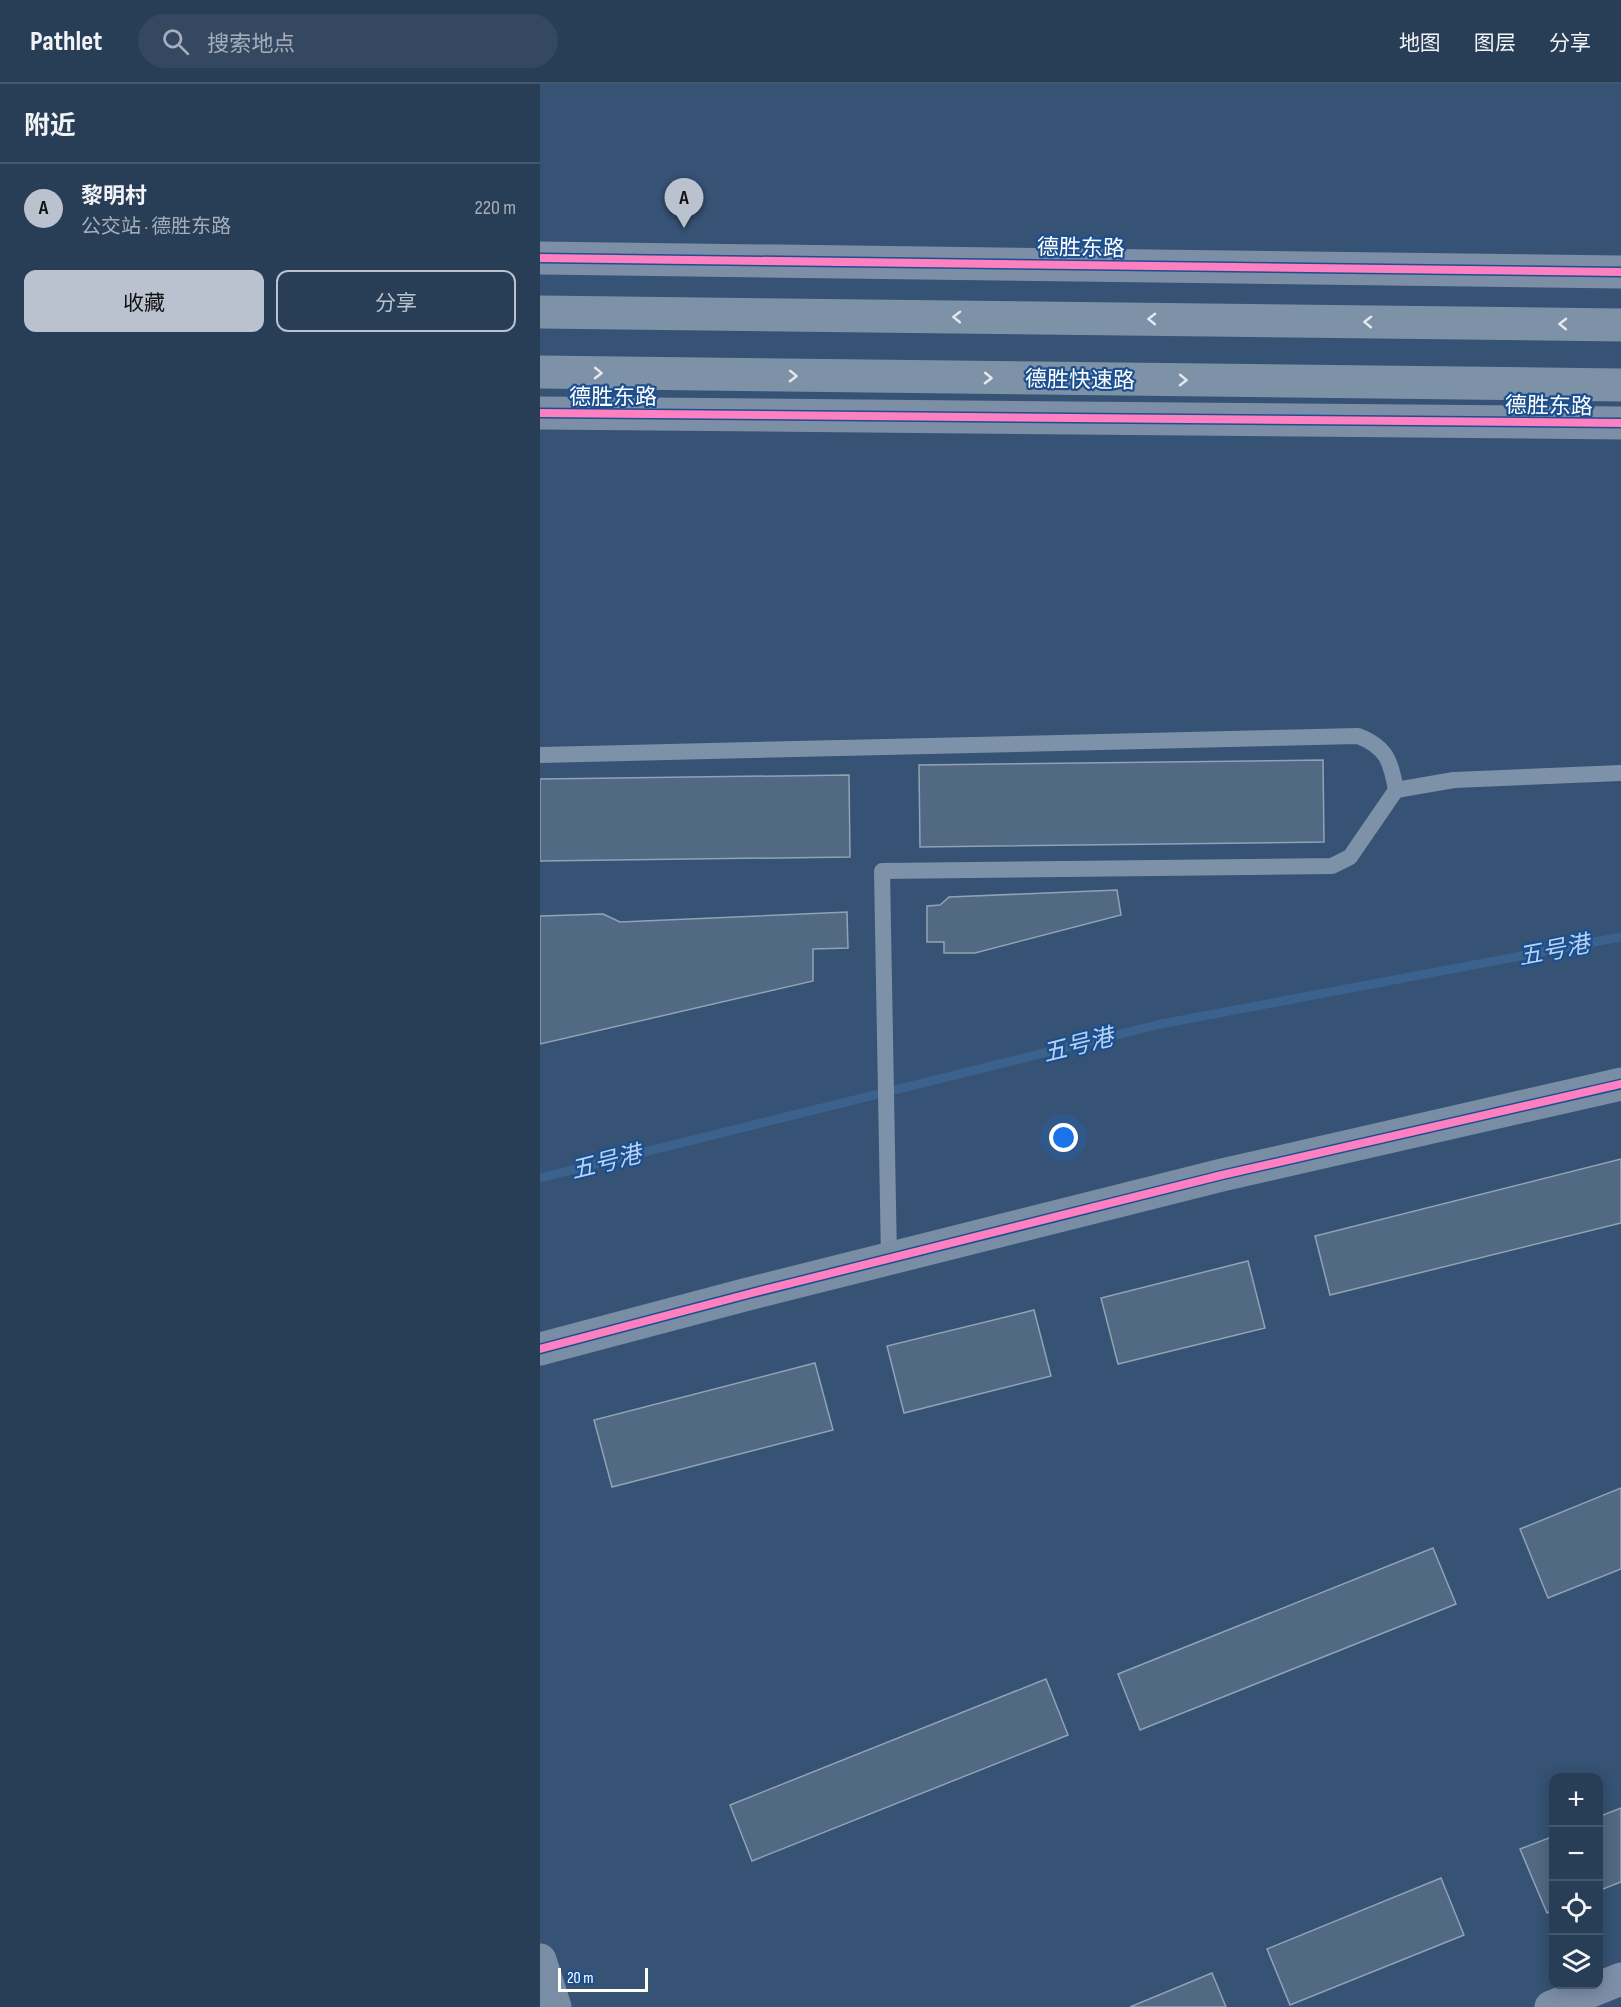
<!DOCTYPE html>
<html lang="zh">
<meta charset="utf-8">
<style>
:root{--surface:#283e57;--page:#344961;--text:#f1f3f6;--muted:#a5aeba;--line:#44576d;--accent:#b9c2ce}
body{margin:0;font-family:"Sofia Sans Condensed","Noto Sans SC",sans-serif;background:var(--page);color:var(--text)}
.controls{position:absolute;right:18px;bottom:18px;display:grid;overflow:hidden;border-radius:12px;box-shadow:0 3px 15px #0003}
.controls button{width:54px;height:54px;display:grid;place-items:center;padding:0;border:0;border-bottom:2px solid var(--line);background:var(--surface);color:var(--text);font:30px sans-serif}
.scale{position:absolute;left:18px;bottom:15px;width:90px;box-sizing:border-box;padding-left:6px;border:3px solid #fff;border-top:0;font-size:16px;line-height:21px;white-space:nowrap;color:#fff;-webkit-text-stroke:4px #1b4f8f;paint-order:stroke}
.you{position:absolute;left:524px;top:1054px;width:21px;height:21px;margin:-15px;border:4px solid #fff;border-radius:50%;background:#1a73e8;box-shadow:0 0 0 9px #1a73e833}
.badge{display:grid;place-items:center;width:39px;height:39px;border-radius:50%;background:var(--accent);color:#111;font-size:20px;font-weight:700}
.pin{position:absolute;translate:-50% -50px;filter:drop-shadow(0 2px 3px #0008)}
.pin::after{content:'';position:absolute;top:32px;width:21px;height:18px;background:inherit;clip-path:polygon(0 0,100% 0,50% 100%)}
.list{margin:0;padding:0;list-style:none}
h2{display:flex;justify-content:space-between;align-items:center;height:78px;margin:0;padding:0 24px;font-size:26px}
h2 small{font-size:20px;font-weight:400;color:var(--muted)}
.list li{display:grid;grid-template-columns:39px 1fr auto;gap:18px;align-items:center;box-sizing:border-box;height:90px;padding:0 24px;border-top:2px solid var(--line)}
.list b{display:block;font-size:22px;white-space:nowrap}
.list p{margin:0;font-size:20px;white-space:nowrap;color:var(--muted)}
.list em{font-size:20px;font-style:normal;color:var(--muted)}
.actions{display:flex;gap:12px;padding:18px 24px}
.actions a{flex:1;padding:14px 0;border:2px solid var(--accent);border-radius:12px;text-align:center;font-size:21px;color:var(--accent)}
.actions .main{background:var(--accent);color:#111}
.icon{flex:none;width:33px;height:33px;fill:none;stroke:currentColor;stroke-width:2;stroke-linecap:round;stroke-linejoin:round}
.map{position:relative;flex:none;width:1081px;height:1923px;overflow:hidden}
header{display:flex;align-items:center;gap:36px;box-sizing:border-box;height:84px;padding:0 30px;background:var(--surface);border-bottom:2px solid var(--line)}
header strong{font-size:28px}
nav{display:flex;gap:33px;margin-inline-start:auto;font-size:21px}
.search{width:420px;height:54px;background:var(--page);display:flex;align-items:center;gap:15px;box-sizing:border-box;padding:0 21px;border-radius:33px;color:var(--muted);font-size:22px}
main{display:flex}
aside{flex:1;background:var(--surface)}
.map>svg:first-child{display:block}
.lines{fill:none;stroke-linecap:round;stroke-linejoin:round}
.stream{stroke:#3b618d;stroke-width:9}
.building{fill:#526984;stroke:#92a2b6;stroke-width:1.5}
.lane{stroke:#7d92a8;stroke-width:16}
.secondary{stroke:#798da4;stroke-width:33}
.primary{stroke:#7d8ea7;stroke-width:33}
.highway{stroke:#7e92a7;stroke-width:33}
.cycleway-casing{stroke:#1b4f8f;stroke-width:11}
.cycleway{stroke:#ff80c0;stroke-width:8}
.oneway{stroke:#e5e9ed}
.labels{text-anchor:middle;stroke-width:4.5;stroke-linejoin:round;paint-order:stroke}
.street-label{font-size:22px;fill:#fff;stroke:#1b4f8f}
.water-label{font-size:24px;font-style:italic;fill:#b5d3f5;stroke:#1b4f8f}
</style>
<header>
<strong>Pathlet</strong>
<div class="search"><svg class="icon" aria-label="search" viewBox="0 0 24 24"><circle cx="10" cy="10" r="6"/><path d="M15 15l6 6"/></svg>搜索地点</div>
<nav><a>地图</a><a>图层</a><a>分享</a></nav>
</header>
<main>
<aside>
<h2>附近<small></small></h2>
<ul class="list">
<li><span class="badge">A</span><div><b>黎明村</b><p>公交站 · 德胜东路</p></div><em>220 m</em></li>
</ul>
<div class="actions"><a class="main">收藏</a><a>分享</a></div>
</aside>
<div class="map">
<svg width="1081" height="1923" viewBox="0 0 1081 1923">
<rect width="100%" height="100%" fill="#365274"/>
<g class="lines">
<!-- stream -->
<path class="stream" d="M0,1094L621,940L1081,853"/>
</g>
<!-- building -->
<g class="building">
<path d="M783,676L784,758L380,763L379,681Z"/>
<path d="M309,691L310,773L0,777V695Z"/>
<path d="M577,806L581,831L435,869H404V858H387V822L400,821L409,813Z"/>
<path d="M307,828L308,864L273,865V897L0,960V832L63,830L80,838Z"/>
<path d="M1081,1075V1139L790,1211L775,1152Z"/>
<path d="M708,1177L725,1244L578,1280L561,1214Z"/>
<path d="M494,1226L511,1292L364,1329L347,1262Z"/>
<path d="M275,1279L293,1346L72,1403L54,1336Z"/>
<path d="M1081,1404V1485L1008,1514L980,1445Z"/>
<path d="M893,1464L916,1520L600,1646L578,1590Z"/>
<path d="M506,1595L528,1651L212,1777L190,1721Z"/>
<path d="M1081,1724V1798L1058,1807V1733Z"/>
<path d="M1014,1752V1826L1007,1829L980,1765Z"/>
<path d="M901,1794L924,1851L750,1921L727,1865Z"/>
<path d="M672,1889L686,1923H590Z"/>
</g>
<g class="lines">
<!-- lane -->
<g class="lane">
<path d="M0,671L818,652C847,663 851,678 856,706L810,773L792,782L342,787L349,1175"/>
<path d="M856,706L914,696L1081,689"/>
</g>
<!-- secondary -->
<g class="secondary">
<path d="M0,1265L208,1210L682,1091L1081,1000"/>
<path d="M0,1876L15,1923"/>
</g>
<!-- primary -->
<g class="primary">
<path d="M0,174L1081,188"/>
<path d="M0,329L1081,339"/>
<path d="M1011,1923L1081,1895"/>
</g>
<!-- highway -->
<g class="highway">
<path d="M0,228L1081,241"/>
<path d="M0,288L1081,301"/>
</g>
<!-- cycleway casing -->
<g class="cycleway-casing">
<g id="cycleway">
<path d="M0,174L1081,188"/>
<path d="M0,329L1081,339"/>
<path d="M0,1265L208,1210L682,1091L1081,1000"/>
</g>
</g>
<!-- cycleway -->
<use href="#cycleway" class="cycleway"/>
</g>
<!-- one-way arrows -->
<defs><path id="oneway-chevron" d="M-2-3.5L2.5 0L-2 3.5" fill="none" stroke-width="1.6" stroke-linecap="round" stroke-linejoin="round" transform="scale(1.5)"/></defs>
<g class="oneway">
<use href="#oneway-chevron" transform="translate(417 233) rotate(-179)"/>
<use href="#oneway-chevron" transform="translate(612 235) rotate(-179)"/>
<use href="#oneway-chevron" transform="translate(828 238) rotate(-179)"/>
<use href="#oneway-chevron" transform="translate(1023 240) rotate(-179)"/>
<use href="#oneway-chevron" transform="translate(58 289) rotate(1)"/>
<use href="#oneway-chevron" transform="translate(253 292) rotate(1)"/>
<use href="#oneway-chevron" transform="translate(448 294) rotate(1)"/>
<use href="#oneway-chevron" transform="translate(643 296) rotate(1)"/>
</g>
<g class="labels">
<!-- street labels -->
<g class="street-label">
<text transform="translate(541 163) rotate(1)" y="8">德胜东路</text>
<text transform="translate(540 295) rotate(1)" y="8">德胜快速路</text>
<text x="73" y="320">德胜东路</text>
<text transform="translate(1009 321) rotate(1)" y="8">德胜东路</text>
</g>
<!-- water labels -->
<g class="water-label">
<text transform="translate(1014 866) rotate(-11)" y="8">五号港</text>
<text transform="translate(538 961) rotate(-14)" y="8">五号港</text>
<text transform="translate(66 1078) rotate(-14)" y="8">五号港</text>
</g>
</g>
</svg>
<div class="controls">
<button>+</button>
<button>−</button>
<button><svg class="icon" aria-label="locate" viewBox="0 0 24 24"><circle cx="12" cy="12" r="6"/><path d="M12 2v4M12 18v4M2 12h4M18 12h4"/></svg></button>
<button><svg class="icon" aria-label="layers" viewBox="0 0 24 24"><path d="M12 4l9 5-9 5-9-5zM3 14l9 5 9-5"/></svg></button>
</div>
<div class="scale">20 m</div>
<div class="you"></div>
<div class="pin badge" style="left:144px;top:144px">A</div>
</div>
</main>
